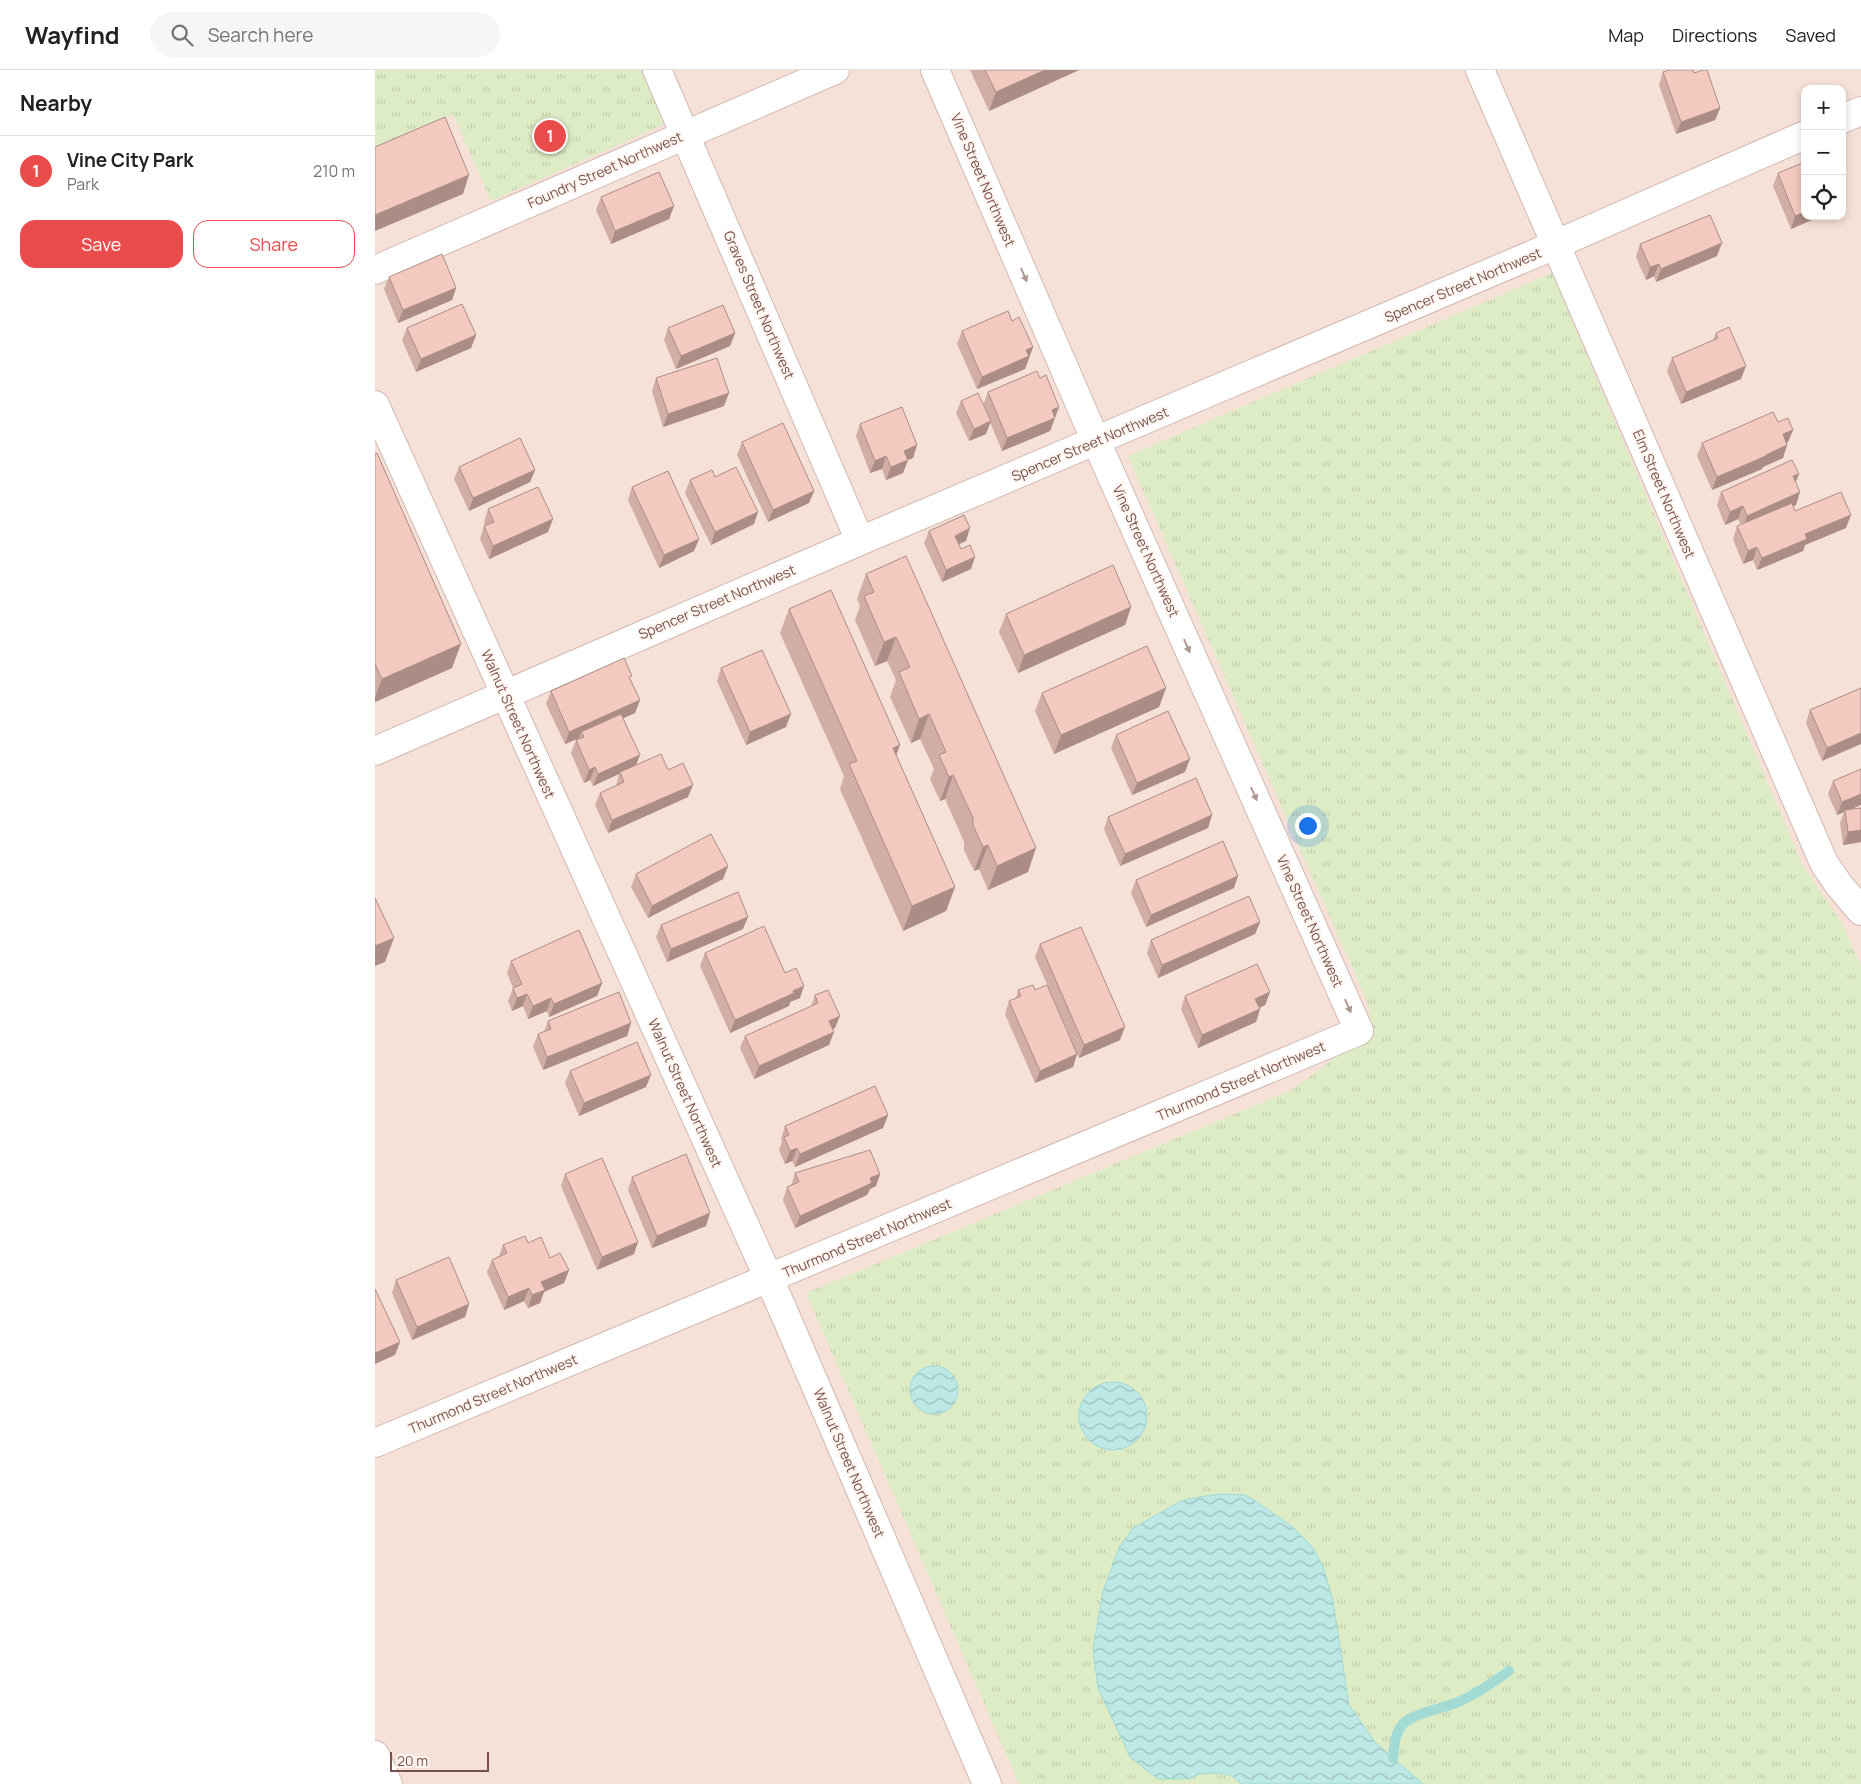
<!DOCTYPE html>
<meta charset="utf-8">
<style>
:root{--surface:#fff;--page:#f6f6f6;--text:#202124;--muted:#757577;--line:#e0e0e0;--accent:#ea4c4c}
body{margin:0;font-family:Manrope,sans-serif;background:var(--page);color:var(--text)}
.controls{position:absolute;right:15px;top:15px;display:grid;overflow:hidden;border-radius:10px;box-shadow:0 2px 8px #0003}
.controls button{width:45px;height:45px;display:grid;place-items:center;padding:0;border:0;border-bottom:1px solid var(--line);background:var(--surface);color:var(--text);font:25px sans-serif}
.scale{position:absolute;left:15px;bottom:12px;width:99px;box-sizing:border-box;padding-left:5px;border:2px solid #79514b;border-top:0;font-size:14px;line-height:18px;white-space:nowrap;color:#79514b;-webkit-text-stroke:4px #fff6f1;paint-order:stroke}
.you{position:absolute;left:932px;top:755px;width:18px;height:18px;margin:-12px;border:4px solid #fff;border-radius:50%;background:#1a73e8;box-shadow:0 0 0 8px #1a73e833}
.badge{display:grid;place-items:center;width:32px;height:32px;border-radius:50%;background:var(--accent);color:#fff;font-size:16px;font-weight:700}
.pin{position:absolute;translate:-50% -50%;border:2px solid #fff;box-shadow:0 1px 5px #0006}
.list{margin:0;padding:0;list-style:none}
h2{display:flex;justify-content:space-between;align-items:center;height:65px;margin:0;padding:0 20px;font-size:21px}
h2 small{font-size:16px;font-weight:400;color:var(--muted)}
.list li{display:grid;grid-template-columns:32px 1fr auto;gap:15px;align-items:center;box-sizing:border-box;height:70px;padding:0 20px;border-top:1px solid var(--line)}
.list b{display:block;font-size:19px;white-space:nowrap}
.list p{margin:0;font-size:16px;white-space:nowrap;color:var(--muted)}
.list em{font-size:16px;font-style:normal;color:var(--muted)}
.actions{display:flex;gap:10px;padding:15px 20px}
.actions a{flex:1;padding:11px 0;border:1px solid var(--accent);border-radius:15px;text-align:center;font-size:18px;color:var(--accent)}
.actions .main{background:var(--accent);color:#fff}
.icon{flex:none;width:28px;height:28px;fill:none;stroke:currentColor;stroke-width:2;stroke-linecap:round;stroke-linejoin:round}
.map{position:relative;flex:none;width:1486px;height:1714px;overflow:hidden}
header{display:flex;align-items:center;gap:30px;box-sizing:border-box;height:70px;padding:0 25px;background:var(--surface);border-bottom:1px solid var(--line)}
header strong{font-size:24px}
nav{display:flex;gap:28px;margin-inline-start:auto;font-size:18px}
.search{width:350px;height:45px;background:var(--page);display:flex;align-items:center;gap:12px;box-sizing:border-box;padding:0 18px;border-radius:28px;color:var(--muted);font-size:19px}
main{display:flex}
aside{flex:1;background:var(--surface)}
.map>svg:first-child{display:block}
.residential{fill:#f5e1d7;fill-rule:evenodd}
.park{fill:url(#park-tufts)}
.water{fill:url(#water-waves);stroke:#a2dad6}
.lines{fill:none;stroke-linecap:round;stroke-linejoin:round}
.stream{stroke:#a2dad6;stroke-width:10}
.minor-casing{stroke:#d3b8b1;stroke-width:30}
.minor{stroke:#fff;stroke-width:28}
.wall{fill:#d2ada5}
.shaded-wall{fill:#ab8d86}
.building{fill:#f4c9c0;stroke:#ab8d86}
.oneway{fill:#af9793}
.labels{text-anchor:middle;stroke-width:4;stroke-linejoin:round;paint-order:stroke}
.street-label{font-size:14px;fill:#79514b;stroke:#fff6f1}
</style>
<header>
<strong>Wayfind</strong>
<div class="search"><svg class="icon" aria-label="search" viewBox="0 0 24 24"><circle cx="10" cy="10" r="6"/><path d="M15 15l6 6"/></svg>Search here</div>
<nav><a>Map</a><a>Directions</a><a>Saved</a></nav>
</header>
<main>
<aside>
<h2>Nearby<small></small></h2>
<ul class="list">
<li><span class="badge">1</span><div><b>Vine City Park</b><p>Park</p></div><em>210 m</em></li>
</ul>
<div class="actions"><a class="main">Save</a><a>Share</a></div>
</aside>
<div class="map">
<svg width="1486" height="1714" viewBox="0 0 1486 1714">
<defs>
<pattern id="park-tufts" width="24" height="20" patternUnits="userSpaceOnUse" patternTransform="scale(1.25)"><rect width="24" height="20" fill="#deecc6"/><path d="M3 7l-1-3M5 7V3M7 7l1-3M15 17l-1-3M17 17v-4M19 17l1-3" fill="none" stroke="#c2ccac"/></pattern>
<pattern id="water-waves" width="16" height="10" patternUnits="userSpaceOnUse" patternTransform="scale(1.25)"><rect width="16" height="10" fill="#bce8e5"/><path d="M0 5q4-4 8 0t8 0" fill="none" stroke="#9ebebc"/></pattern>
</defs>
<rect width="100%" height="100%" fill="#fdf1e9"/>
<!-- residential -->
<path class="residential" d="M0,0H1486V1714H0ZM1430,19H1467V146H1430Z"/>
<!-- park -->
<g class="park">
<path d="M0,0H266L290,54L116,131L78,44L0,78Z"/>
<path d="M1177,203L1427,794L1467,853L1486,896V1714H644L431,1223L917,1020L994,962L995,938L753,386Z"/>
</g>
<!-- water -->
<g class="water">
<circle cx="559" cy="1320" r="24"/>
<circle cx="738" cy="1346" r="34"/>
<path d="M850,1424L870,1425L882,1432L919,1458L937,1477L948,1496L958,1531L974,1635L1000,1672L1048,1714H866L856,1705L842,1703L824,1704L814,1709H783L755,1687L723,1618L718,1579L728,1521L744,1478L758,1458L806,1431L829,1426Z"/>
</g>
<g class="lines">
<!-- stream -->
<path class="stream" d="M1018,1688C1019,1677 1020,1660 1030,1652C1043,1642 1065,1639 1081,1633C1100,1625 1117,1613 1134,1601"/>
<!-- minor casing -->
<g class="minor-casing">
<g id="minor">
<path d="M282,0L485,471"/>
<path d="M1105,0L1449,793L1464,815L1486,841"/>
<path d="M1467,49L1486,41"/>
<path d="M0,200L460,0"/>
<path d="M0,335L408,1240L612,1714"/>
<path d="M0,681L485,471L1166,181L1430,65"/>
<path d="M0,1373L984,961L713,353L560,0"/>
<path d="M0,1685L13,1714"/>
</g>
</g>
<!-- minor -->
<use href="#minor" class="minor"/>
</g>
<!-- wall -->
<g class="wall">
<path d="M595,0H704L614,41Z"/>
<path d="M1288,2L1345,38L1340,50L1301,64L1284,15Z"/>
<path d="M1403,103L1430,146H1446L1416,159L1398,116Z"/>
<path d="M226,127L299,136L294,149L236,174L221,140Z"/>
<path d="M1265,174L1342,186L1281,212L1279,206L1271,210L1261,187Z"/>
<path d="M14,207L81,218L77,230L23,253L9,219Z"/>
<path d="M637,251L658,277L650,299L602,319L582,274L587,261Z"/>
<path d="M32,258L101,265L96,278L41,302L27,270Z"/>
<path d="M293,258L360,263L355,276L301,299L289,270Z"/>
<path d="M1341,263L1366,309L1306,334L1292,301L1297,288L1338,270Z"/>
<path d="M281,308L349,336L288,357L277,321Z"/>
<path d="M665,308L684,337L675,361L627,381L615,352L611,364L594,371L581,343L586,331L608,335L613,322Z"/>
<path d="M1403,352L1418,360L1413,372L1412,373V375L1408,388L1388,397L1387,399L1337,420L1322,386L1327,373Z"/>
<path d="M485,354L542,375L538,388L533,390L528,403L511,410L507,399L495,403L481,366Z"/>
<path d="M367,372L439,421L434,433L393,452L362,385Z"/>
<path d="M0,384L77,598L0,632Z"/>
<path d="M84,397L160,400L155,412L94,441L79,409Z"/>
<path d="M340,407L379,454L336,475L310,423L315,410Z"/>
<path d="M1421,413V435L1418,436L1420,441L1471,458L1430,475L1428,481L1382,500L1378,490L1368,494L1358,469L1362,456L1366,455L1363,449L1350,455L1342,435L1346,422Z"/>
<path d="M257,417L324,469L319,481L284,498L253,430Z"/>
<path d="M113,439L173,462L114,489L105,469L109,456L110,455L109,452Z"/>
<path d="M554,461L591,471L584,474L596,499L567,512L549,473Z"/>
<path d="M491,504L653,802L613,820L604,799L599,801L589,780V772L570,729L565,731L555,709L559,699L545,669L536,673L515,627L521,610L512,591L500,596L480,550L485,536L482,529Z"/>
<path d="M756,537L750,555L643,603L624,562L631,544Z"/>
<path d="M414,539L521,686L580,817L571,841L528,861L465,719L469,706L405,563Z"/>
<path d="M346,598L411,657L371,675L342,611Z"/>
<path d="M256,610L265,630L260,643L248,648L265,685L261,695L293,700L313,727L233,763L220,735L225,723L241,716L244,704L218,716L215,710L209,713L196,683L201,670L204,668L190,674L171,634L176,621Z"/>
<path d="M791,618L784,637L679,684L660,641L667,623Z"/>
<path d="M1486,618L1447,691L1431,653L1435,640Z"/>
<path d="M741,665L810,702L757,725L736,678Z"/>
<path d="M1458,711L1476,739L1486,738V772L1468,775L1465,753L1469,742L1462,745L1453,724Z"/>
<path d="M837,745L833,758L745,796L729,759L733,747Z"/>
<path d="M353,796L348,809L273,848L256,817L261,804Z"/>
<path d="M761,810L859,818L771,857L756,823Z"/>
<path d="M885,852L880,864L783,908L772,883L776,870Z"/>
<path d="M286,855L368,859L292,892L281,867Z"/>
<path d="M665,874L745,970L704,988L702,984L698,997L660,1013L630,944L634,931L641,928L643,920H660L696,969L660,887Z"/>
<path d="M330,883L410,903L425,928L415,932L414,936L355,963L325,896Z"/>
<path d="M136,891L227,913L222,926L174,947L172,941L153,949L148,936L137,941L133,931L138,918L132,903Z"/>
<path d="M895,922L890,935L885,938V939L881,952L823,978L806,939L810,926Z"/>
<path d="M440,925L460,958L458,959L454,975L379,1009L365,978L370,966L436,936Z"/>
<path d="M173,951L256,953L252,966L168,1000L158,977L163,964L169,962Z"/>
<path d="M195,1001L271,1017L204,1046L190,1013Z"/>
<path d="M513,1045L508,1058L420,1097L417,1091L410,1094L404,1080L407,1072L406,1069L410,1056Z"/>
<path d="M420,1103L505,1104L501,1116L495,1119L492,1125L420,1158L408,1130L412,1117L416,1116Z"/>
<path d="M190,1104L259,1184L222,1200L186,1116Z"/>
<path d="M257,1107L331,1156L277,1178L253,1120Z"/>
<path d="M153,1173L194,1200L189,1213L169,1222L165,1233L153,1238L149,1231L129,1240L112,1202L117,1190L124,1186L128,1175Z"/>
<path d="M21,1210L94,1234L90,1247L37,1270L17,1223Z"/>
</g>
<!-- shaded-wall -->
<g class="shaded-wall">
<path d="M670,0H704L614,41L621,22Z"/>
<path d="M1345,38L1340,50L1301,64L1306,52Z"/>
<path d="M94,105L88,124L0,161V145Z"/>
<path d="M299,136L294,149L236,174L240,161Z"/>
<path d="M1430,142V146H1446L1416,159L1420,146Z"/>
<path d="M1347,173L1342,186L1281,212L1286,199Z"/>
<path d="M1284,194L1279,206L1271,210L1275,197Z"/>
<path d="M81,218L77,230L23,253L28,240Z"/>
<path d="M360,263L355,276L301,299L306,286Z"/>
<path d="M101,265L96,278L41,302L46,289Z"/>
<path d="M658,277L650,299L602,319L607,307L651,280Z"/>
<path d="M1371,296L1366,309L1306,334L1311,322Z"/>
<path d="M354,323L349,336L288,357L293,344Z"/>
<path d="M684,337L675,361L627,381L632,368L677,340Z"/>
<path d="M616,351L611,364L594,371L599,359Z"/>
<path d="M1418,360L1413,372L1403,377L1408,364Z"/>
<path d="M542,375L538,388L524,393L529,381Z"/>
<path d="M1412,375L1408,388L1388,397L1387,399L1337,420L1342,407Z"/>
<path d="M511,386L507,399L495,403L500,391Z"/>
<path d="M533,390L528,403L511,410L516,397Z"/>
<path d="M160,400L155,412L94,441L98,428Z"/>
<path d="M1424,404L1419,416L1418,406Z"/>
<path d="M439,421L434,433L393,452L398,440Z"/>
<path d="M1425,422L1421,435L1368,459L1372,446Z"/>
<path d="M1368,436L1363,449L1350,455L1355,442Z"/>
<path d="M383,442L379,454L336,475L340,462Z"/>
<path d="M1476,445L1471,458L1430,475L1428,481L1382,500L1387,488L1430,464Z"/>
<path d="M178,449L173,462L114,489L118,476Z"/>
<path d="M595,458L591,471L575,478L580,466Z"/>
<path d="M324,469L319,481L284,498L289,485Z"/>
<path d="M1382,477L1378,490L1368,494L1373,481Z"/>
<path d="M600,487L596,499L567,512L571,500Z"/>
<path d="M756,537L750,555L643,603L649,585Z"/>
<path d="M521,567L512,591L500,596L509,572Z"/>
<path d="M86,574L77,598L0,632V627L7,609Z"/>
<path d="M791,618L784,637L679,684L686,665Z"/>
<path d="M265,630L260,643L208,666L206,662L204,668L190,674L194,662Z"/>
<path d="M416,644L411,657L371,675L375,662Z"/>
<path d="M554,644L545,669L536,673L544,649Z"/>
<path d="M1486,663V674L1447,691L1452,678Z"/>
<path d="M525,675L516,700L518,678Z"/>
<path d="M265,685L260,697L245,702L244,704L218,716L223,704Z"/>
<path d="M815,689L810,702L757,725L762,713Z"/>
<path d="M220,697L215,710L209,713L214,700Z"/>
<path d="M578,705L570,729L565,731L574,707Z"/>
<path d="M318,715L313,727L233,763L237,750Z"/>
<path d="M1486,724V735L1470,742V740L1469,742L1462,745L1467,732Z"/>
<path d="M837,745L833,758L745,796L750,784Z"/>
<path d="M1486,760V772L1468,775L1473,762Z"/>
<path d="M613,775L604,799L599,801L608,777Z"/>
<path d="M661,778L653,802L613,820L622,796Z"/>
<path d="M353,796L348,809L273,848L277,836Z"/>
<path d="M863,806L859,818L771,857L776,845Z"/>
<path d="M580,817L571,841L528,861L537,836Z"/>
<path d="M373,847L368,859L292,892L296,879Z"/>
<path d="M885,852L880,864L783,908L787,895Z"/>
<path d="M19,868L10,892L0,896V876Z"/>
<path d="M227,913L222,926L174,947L179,934Z"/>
<path d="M429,916L425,928L415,932L414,936L355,963L360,950Z"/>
<path d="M895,922L890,935L876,942L880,929Z"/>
<path d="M152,924L148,936L137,941L142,928Z"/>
<path d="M176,928L172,941L153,949L158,936Z"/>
<path d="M885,939L881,952L823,978L827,965Z"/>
<path d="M465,946L460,958L449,963L454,951Z"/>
<path d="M256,953L252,966L168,1000L172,987Z"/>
<path d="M750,957L745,970L704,988L709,975Z"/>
<path d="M459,962L454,975L379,1009L384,996Z"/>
<path d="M702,984L698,997L660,1013L665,1001Z"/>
<path d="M276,1005L271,1017L204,1046L209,1033Z"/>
<path d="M513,1045L508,1058L420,1097L425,1084Z"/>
<path d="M422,1078L417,1091L410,1094L415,1081Z"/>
<path d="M505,1104L501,1116L495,1119L492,1125L420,1158L425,1146L495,1108Z"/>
<path d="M335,1143L331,1156L277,1178L282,1166Z"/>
<path d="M263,1172L259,1184L222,1200L227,1187Z"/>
<path d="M194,1200L189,1213L169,1222L165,1233L153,1238L157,1225L166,1212Z"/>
<path d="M154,1218L149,1231L129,1240L133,1227Z"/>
<path d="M94,1234L90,1247L37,1270L42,1257Z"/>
<path d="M25,1272L20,1285L0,1294V1283Z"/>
</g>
<!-- building -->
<g class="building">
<path d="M610,0H670L621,22Z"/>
<path d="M1294,0H1318L1319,3L1328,0H1332L1345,38L1306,52L1288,2Z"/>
<path d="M70,47L94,105L0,145V77Z"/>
<path d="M1430,92V142L1420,146L1403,103Z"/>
<path d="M284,102L299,136L240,161L226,127Z"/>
<path d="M1335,145L1347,173L1286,199L1284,194L1275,197L1265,174Z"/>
<path d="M67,184L81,218L28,240L14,207Z"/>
<path d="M87,234L101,265L46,289L32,258Z"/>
<path d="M348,235L360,263L306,286L293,258Z"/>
<path d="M633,241L637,251L644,247L658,277L651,280L654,286L607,307L587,261Z"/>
<path d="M1354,257L1371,296L1311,322L1297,288L1343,268L1341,263Z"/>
<path d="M342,288L354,323L293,344L281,308Z"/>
<path d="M662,301L665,308L671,305L684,337L677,340L680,348L632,368L613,322Z"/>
<path d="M603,323L616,351L599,359L586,331Z"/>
<path d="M527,337L542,375L529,381L533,390L516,397L511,386L500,391L485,354Z"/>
<path d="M1398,342L1403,352L1413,348L1418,360L1408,364L1412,375L1391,385V386L1342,407L1327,373Z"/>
<path d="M408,353L439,421L398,440L367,372Z"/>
<path d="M145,368L160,400L98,428L84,397Z"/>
<path d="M2,383L86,574L7,609L0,594V384Z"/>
<path d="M1417,390L1424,404L1418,406L1425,422L1372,446L1368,436L1355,442L1346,422Z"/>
<path d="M361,397L383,442L340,462L315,410L337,400L340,407Z"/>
<path d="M293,401L324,469L289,485L257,417Z"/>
<path d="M163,417L178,449L118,476L109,456L119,452L113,439Z"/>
<path d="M1466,422L1476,445L1430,464L1432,469L1387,488L1382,477L1373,481L1362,456L1417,433L1420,441Z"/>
<path d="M589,445L595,458L580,466L586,479L595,475L600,487L571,500L554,461Z"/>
<path d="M531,486L661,778L622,796L613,775L608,777L598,755V748L578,705L574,707L564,685L571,682L554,644L544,649L524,602L535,597L521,567L509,572L489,526L499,522L491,504Z"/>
<path d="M738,495L756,537L649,585L631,544Z"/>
<path d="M456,520L525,675L518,678L580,817L537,836L474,694L482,691L414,539Z"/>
<path d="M772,576L791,618L686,665L667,623Z"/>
<path d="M387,580L416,644L375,662L346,598Z"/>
<path d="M249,588L257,606L254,607L265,630L194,662L176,621Z"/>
<path d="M1486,618V663L1452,678L1435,640Z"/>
<path d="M793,641L815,689L762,713L741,665Z"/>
<path d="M246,644L265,685L223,704L220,697L214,700L201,670L209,667L206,662Z"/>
<path d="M286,684L293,700L308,693L318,715L237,750L225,723L249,712L245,702Z"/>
<path d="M1486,699V724L1467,732L1458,711Z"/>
<path d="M821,708L837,745L750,784L733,747Z"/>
<path d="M1486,738V760L1473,762L1470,740Z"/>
<path d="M336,764L353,796L277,836L261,804Z"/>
<path d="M848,771L863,806L776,845L761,810Z"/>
<path d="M363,822L373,847L296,879L286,855Z"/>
<path d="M874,826L885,852L787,895L776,870Z"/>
<path d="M0,828L19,868L0,876Z"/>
<path d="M389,856L410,903L421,898L429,916L418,921L419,923L360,950L330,883Z"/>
<path d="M706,857L750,957L709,975L665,874Z"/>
<path d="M204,860L227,913L179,934L176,928L158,936L152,924L142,928L138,918L147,914L136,891Z"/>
<path d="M882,894L895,922L880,929L885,939L827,965L810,926Z"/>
<path d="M658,915L660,920L672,915L702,984L665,1001L634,931L646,926L643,920Z"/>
<path d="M453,920L465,946L454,951L459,962L384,996L370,966L443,933L440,925Z"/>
<path d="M244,922L256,953L172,987L163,964L176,959L173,951Z"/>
<path d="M262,972L276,1005L209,1033L195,1001Z"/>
<path d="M500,1016L513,1045L425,1084L422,1078L415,1081L409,1067L414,1065L410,1056Z"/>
<path d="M495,1080L505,1104L495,1108L497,1113L425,1146L412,1117L424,1112L420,1103Z"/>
<path d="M311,1084L335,1143L282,1166L257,1107Z"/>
<path d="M227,1088L263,1172L227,1187L190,1104Z"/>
<path d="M150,1166L153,1173L166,1167L175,1188L185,1183L194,1200L166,1212L170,1220L157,1225L154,1218L133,1227L117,1190L132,1183L128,1175Z"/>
<path d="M74,1187L94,1234L42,1257L21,1210Z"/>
<path d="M0,1219L25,1272L0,1283Z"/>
</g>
<!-- one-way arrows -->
<defs><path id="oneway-solid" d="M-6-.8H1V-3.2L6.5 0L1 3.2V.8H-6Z" transform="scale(1.25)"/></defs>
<g class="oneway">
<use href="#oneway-solid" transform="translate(649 205) rotate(66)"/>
<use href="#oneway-solid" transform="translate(812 576) rotate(66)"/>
<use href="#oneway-solid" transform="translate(879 724) rotate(66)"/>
<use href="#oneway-solid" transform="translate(973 936) rotate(66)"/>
</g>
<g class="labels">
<!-- street labels -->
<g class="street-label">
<text transform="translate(230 100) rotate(-24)" y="5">Foundry Street Northwest</text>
<text transform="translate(608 110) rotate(67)" y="5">Vine Street Northwest</text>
<text transform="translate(1088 215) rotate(-23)" y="5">Spencer Street Northwest</text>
<text transform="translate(384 235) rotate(67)" y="5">Graves Street Northwest</text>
<text transform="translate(715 374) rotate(-23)" y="5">Spencer Street Northwest</text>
<text transform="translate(1289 424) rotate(67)" y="5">Elm Street Northwest</text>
<text transform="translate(771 481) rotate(66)" y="5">Vine Street Northwest</text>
<text transform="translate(342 532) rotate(-23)" y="5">Spencer Street Northwest</text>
<text transform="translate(143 654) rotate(66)" y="5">Walnut Street Northwest</text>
<text transform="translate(935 851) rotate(66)" y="5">Vine Street Northwest</text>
<text transform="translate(866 1011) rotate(-23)" y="5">Thurmond Street Northwest</text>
<text transform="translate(310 1023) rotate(66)" y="5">Walnut Street Northwest</text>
<text transform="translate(492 1168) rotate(-23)" y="5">Thurmond Street Northwest</text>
<text transform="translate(118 1324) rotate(-23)" y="5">Thurmond Street Northwest</text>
<text transform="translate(474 1393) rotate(67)" y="5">Walnut Street Northwest</text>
</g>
</g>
</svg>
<div class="controls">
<button>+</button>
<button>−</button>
<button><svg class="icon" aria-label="locate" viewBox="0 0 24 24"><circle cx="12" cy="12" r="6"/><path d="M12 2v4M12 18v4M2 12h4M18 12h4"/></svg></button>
</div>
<div class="scale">20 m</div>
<div class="you"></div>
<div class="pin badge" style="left:175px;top:66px">1</div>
</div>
</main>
